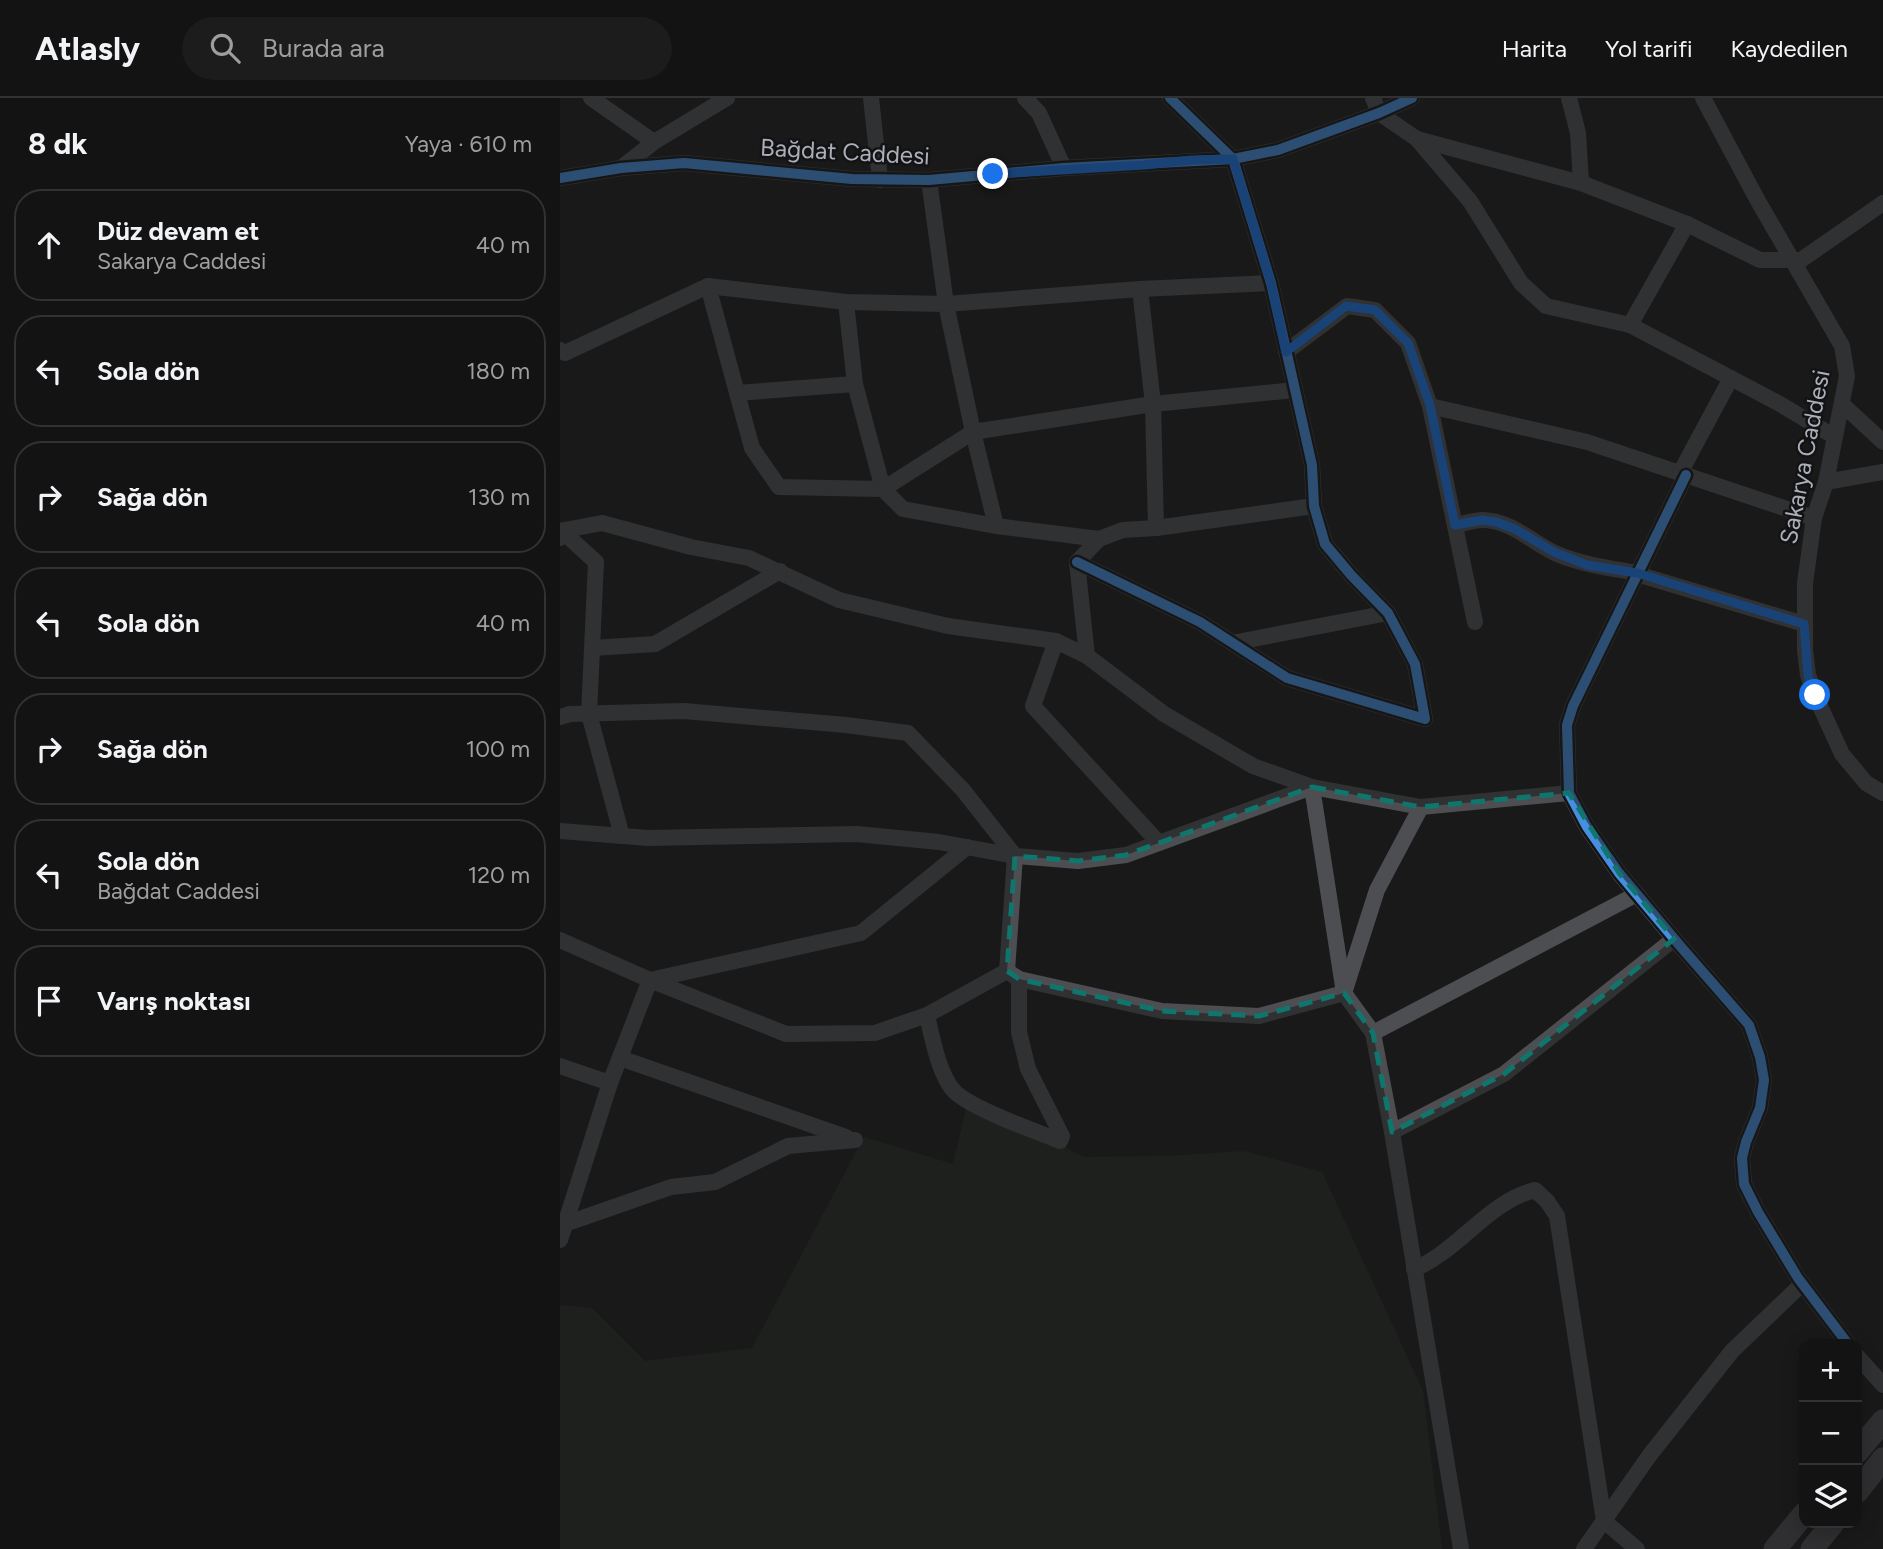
<!DOCTYPE html>
<html lang="tr">
<meta charset="utf-8">
<style>
:root{--surface:#131313;--page:#1c1c1c;--text:#f1f3f6;--muted:#9d9ea0;--line:#323233}
body{margin:0;font-family:Figtree,sans-serif;background:var(--page);color:var(--text)}
.controls{position:absolute;right:21px;bottom:21px;display:grid;overflow:hidden;border-radius:14px;box-shadow:0 4px 18px #0003}
.controls button{width:63px;height:63px;display:grid;place-items:center;padding:0;border:0;border-bottom:2px solid var(--line);background:var(--surface);color:var(--text);font:35px sans-serif}
.stop{position:absolute;width:21px;height:21px;margin:-16px;border:5px solid #1a73e8;border-radius:50%;background:#fff}
.stop.end{background:#1a73e8;border-color:#fff;box-shadow:0 2px 7px #0008}
.list{margin:0;padding:0;list-style:none}
h2{display:flex;justify-content:space-between;align-items:center;height:91px;margin:0;padding:0 28px;font-size:30px}
h2 small{font-size:23px;font-weight:400;color:var(--muted)}
.list li{display:grid;grid-template-columns:46px 1fr auto;gap:21px;align-items:center;box-sizing:border-box;height:112px;margin:0 14px 14px;padding:0 14px;border:2px solid var(--line);border-radius:28px}
.list b{display:block;font-size:26px;white-space:nowrap}
.list p{margin:0;font-size:23px;white-space:nowrap;color:var(--muted)}
.list em{font-size:23px;font-style:normal;color:var(--muted)}
.icon{flex:none;width:38px;height:38px;fill:none;stroke:currentColor;stroke-width:2;stroke-linecap:round;stroke-linejoin:round}
.map{position:relative;flex:none;width:1323px;height:1451px;overflow:hidden}
header{display:flex;align-items:center;gap:42px;box-sizing:border-box;height:98px;padding:0 35px;background:var(--surface);border-bottom:2px solid var(--line)}
header strong{font-size:33px}
nav{display:flex;gap:38px;margin-inline-start:auto;font-size:24px}
.search{width:490px;height:63px;background:var(--page);display:flex;align-items:center;gap:18px;box-sizing:border-box;padding:0 24px;border-radius:38px;color:var(--muted);font-size:26px}
main{display:flex}
aside{flex:1;background:var(--surface)}
.map>svg:first-child{display:block}
.green{fill:#232923}
.lines{fill:none;stroke-linecap:round;stroke-linejoin:round}
.minor{stroke:#4d4e51;stroke-width:16}
.highway{stroke:#4a4b4e;stroke-width:23}
.cycleway-casing{stroke:#131315;stroke-width:15}
.cycleway{stroke:#468fdf;stroke-width:10}
.route{stroke:#1a73e8;stroke-width:9}
.marked{fill:none;stroke:#0f766e;stroke-width:5;stroke-dasharray:14 9;stroke-linejoin:round}
.labels{text-anchor:middle;stroke-width:5;stroke-linejoin:round;paint-order:stroke}
.street-label{font-size:24px;fill:#abafb8;stroke:#131315}
</style>
<header>
<strong>Atlasly</strong>
<div class="search"><svg class="icon" aria-label="search" viewBox="0 0 24 24"><circle cx="10" cy="10" r="6"/><path d="M15 15l6 6"/></svg>Burada ara</div>
<nav><a>Harita</a><a>Yol tarifi</a><a>Kaydedilen</a></nav>
</header>
<main>
<aside>
<h2>8 dk<small>Yaya · 610 m</small></h2>
<ul class="list">
<li><svg class="icon" aria-label="ahead" viewBox="0 0 24 24"><path d="M12 20V5M6 11l6-6 6 6"/></svg><div><b>Düz devam et</b><p>Sakarya Caddesi</p></div><em>40 m</em></li>
<li><svg class="icon" aria-label="left" viewBox="0 0 24 24"><path d="M17 20v-9H6M10 6l-5 5 5 5"/></svg><div><b>Sola dön</b></div><em>180 m</em></li>
<li><svg class="icon" aria-label="right" viewBox="0 0 24 24"><path d="M7 20v-9h11M14 6l5 5-5 5"/></svg><div><b>Sağa dön</b></div><em>130 m</em></li>
<li><svg class="icon" aria-label="left" viewBox="0 0 24 24"><path d="M17 20v-9H6M10 6l-5 5 5 5"/></svg><div><b>Sola dön</b></div><em>40 m</em></li>
<li><svg class="icon" aria-label="right" viewBox="0 0 24 24"><path d="M7 20v-9h11M14 6l5 5-5 5"/></svg><div><b>Sağa dön</b></div><em>100 m</em></li>
<li><svg class="icon" aria-label="left" viewBox="0 0 24 24"><path d="M17 20v-9H6M10 6l-5 5 5 5"/></svg><div><b>Sola dön</b><p>Bağdat Caddesi</p></div><em>120 m</em></li>
<li><svg class="icon" aria-label="arrive" viewBox="0 0 24 24"><path d="M6 21V4h12l-3 4 3 4H6"/></svg><div><b>Varış noktası</b></div></li>
</ul>
</aside>
<div class="map">
<svg width="1323" height="1451" viewBox="0 0 1323 1451">
<rect width="100%" height="100%" fill="#191919"/>
<!-- green -->
<path class="green" d="M409,998L524,1059L607,1058L684,1053L762,1074L863,1293L882,1451H0V1207L32,1210L85,1263L192,1250L304,1039L393,1066Z"/>
<g class="lines">
<!-- minor -->
<g class="minor">
<path d="M31,0L94,44"/>
<path d="M311,0L320,82"/>
<path d="M465,0L479,15L504,70"/>
<path d="M813,0L819,15L857,41L1021,85L1127,126L1200,162H1241L1323,105"/>
<path d="M1009,0L1018,35L1021,85"/>
<path d="M1143,0L1198,103L1282,248L1287,278L1266,384L1254,420L1245,485V552L1248,577L1255,597L1282,656L1306,685L1323,695"/>
<path d="M857,41L910,103L961,185L986,208L1070,227L1127,126"/>
<path d="M61,70L94,44L167,0"/>
<path d="M0,80L61,70L124,65L292,81L369,82L504,70L673,61L718,52L819,15L852,0"/>
<path d="M369,82L386,206L413,334L436,428"/>
<path d="M148,188L177,295L295,286"/>
<path d="M286,204L295,286L323,391L413,334L593,306L580,191"/>
<path d="M1070,227L1220,306L1275,339"/>
<path d="M0,252L5,255L148,188L286,204L386,206L580,191L711,185"/>
<path d="M726,254L787,208L815,212L848,245L870,308L915,524"/>
<path d="M177,295L192,350L219,389L323,391L343,411L436,428L539,441"/>
<path d="M1283,307L1323,344"/>
<path d="M870,308L1027,344L1254,420"/>
<path d="M1120,375L1171,280"/>
<path d="M1126,377L1013,608L1007,627L1009,695L1027,729L1059,775L1121,849L1189,927L1200,959L1204,982L1200,1010L1186,1044L1182,1060L1184,1086L1198,1114L1238,1180L1288,1246"/>
<path d="M1266,384L1323,374"/>
<path d="M895,427C904,426 914,422 922,422C951,422 973,445 997,456C1024,467 1049,470 1078,475"/>
<path d="M596,430L593,306L735,292"/>
<path d="M0,433L42,425L131,449L189,460L279,502L388,528L496,543L527,558L604,616L693,668L752,689L861,709L1009,695"/>
<path d="M0,440L3,434L36,464L29,616L62,738"/>
<path d="M517,464L640,524L727,580L865,621L855,566L828,515L791,477L765,446L754,408L752,367L711,185L673,61L610,0"/>
<path d="M1077,476L1244,526"/>
<path d="M496,543L473,608L599,745"/>
<path d="M672,545L828,515"/>
<path d="M33,550L95,546L220,473"/>
<path d="M527,558L517,464L539,441L563,432L596,430L754,408"/>
<path d="M0,619L10,616L124,613L286,627L348,635L403,692L455,758L447,873"/>
<path d="M861,709L817,792L784,895L813,935L832,1034L901,1451"/>
<path d="M0,733L88,740L297,736L379,744L455,758L518,763L566,757L752,689"/>
<path d="M0,842L90,882L226,936L315,935L367,917L447,873"/>
<path d="M447,873L459,881L602,913L699,918L784,895L752,689"/>
<path d="M90,882L301,835L407,749"/>
<path d="M367,917C372,939 379,978 395,994C413,1011 475,1033 500,1043L502,1038L468,971L459,934V881"/>
<path d="M813,935L1077,796"/>
<path d="M60,960L286,1039"/>
<path d="M0,968L50,985"/>
<path d="M832,1034L944,976L1114,841"/>
<path d="M5,1126L111,1089L155,1084L228,1048L295,1042"/>
<path d="M0,1142L50,985L90,882"/>
<path d="M854,1171C899,1153 927,1104 975,1092L987,1103L997,1118L1044,1423L1077,1451"/>
<path d="M1297,1258L1323,1287"/>
<path d="M1024,1451L1089,1358L1172,1253L1242,1186"/>
</g>
<!-- highway -->
<g class="highway">
<path d="M1297,1354L1323,1323"/>
<path d="M1297,1394L1323,1361"/>
<path d="M1215,1451L1244,1416"/>
<path d="M1252,1451L1273,1425"/>
</g>
<!-- cycleway casing -->
<g class="cycleway-casing">
<g id="cycleway">
<path d="M0,80L61,70L124,65L292,81L369,82L504,70L673,61L718,52L819,15L852,0"/>
<path d="M1126,377L1013,608L1007,627L1009,695L1027,729L1059,775L1121,849L1189,927L1200,959L1204,982L1200,1010L1186,1044L1182,1060L1184,1086L1198,1114L1238,1180L1288,1246"/>
<path d="M517,464L640,524L727,580L865,621L855,566L828,515L791,477L765,446L754,408L752,367L711,185L673,61L610,0"/>
</g>
</g>
<!-- cycleway -->
<use href="#cycleway" class="cycleway"/>
</g>
<g class="lines">
<!-- route -->
<path class="route" d="M433,76L584,67L632,62L673,61L711,185L726,254L786,208L815,212L848,245L870,307L895,427L922,422L936,424L955,431L994,454L1027,467L1077,475L1244,526L1248,578L1255,597"/>
</g>
<!-- marked area -->
<path d="M0 0H1323V1451H0ZM752,689L861,709L1009,695L1059,775L1114,841L944,976L832,1034L813,935L784,895L699,918L602,913L459,881L447,873L455,758L518,763L566,757Z" fill="#191919" fill-opacity=".55" fill-rule="evenodd"/>
<path class="marked" d="M752,689L861,709L1009,695L1059,775L1114,841L944,976L832,1034L813,935L784,895L699,918L602,913L459,881L447,873L455,758L518,763L566,757Z"/>
<g class="labels">
<!-- street labels -->
<g class="street-label">
<text transform="translate(285 54) rotate(3)" y="8">Bağdat Caddesi</text>
<text transform="translate(1245 359) rotate(-79)" y="8">Sakarya Caddesi</text>
</g>
</g>
</svg>
<div class="controls">
<button>+</button>
<button>−</button>
<button><svg class="icon" aria-label="layers" viewBox="0 0 24 24"><path d="M12 4l9 5-9 5-9-5zM3 14l9 5 9-5"/></svg></button>
</div>
<div class="stop" style="left:1255px;top:597px"></div>
<div class="stop end" style="left:433px;top:76px"></div>
</div>
</main>
